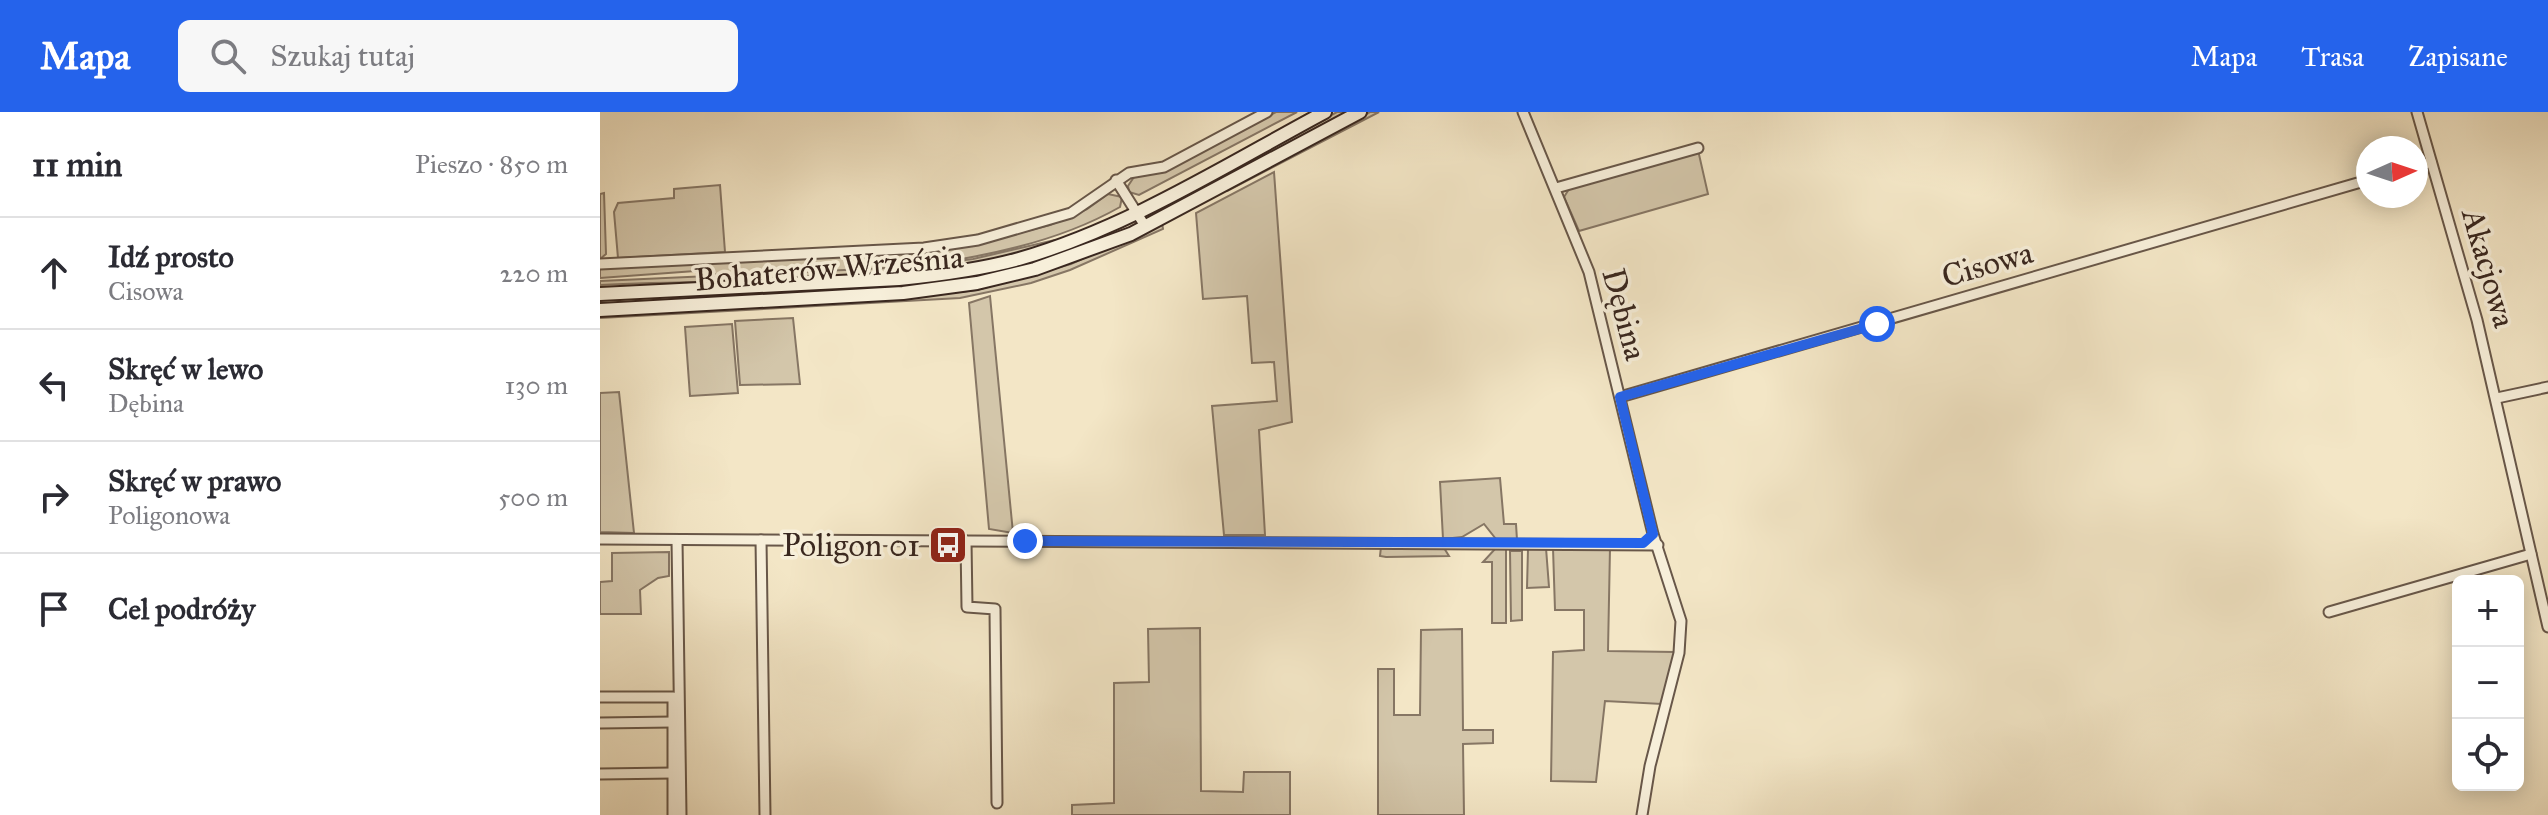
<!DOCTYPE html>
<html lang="pl">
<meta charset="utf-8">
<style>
:root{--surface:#fff;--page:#f7f7f7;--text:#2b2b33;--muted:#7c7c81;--line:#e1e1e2;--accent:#2563eb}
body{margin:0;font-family:"IM FELL Great Primer",serif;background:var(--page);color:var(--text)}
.controls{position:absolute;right:24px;bottom:24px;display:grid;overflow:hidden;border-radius:12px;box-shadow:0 4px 20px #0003}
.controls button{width:72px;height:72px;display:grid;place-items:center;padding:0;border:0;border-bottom:2px solid var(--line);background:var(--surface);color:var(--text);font:40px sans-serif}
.compass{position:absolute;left:1756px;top:24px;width:72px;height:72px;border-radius:50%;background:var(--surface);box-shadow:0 4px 20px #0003;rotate:87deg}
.stop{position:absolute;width:24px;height:24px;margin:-18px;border:6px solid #2563eb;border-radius:50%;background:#fff}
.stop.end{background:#2563eb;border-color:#fff;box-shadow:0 2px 8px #0008}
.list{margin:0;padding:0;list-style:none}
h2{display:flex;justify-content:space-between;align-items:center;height:104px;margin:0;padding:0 32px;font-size:34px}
h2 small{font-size:26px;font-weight:400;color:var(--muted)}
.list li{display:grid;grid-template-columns:52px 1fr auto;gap:24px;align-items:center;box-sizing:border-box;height:112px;padding:0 32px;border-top:2px solid var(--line)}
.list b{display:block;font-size:30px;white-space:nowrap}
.list p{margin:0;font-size:26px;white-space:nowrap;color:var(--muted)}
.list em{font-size:26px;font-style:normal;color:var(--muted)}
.icon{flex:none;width:44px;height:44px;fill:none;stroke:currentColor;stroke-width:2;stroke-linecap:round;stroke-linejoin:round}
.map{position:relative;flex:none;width:1948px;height:703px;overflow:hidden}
header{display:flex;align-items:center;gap:48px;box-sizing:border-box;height:112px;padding:0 40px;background:var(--accent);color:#fff}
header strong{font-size:38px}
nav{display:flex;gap:44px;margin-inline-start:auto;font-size:28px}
.search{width:560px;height:72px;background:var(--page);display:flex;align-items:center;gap:20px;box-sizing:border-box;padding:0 28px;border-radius:12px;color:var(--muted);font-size:30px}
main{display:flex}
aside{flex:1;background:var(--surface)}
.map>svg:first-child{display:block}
.green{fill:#d3c6aa;stroke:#867664;stroke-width:2}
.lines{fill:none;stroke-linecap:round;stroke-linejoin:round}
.street-casing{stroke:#685749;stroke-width:13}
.secondary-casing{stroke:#39271f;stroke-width:16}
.street{stroke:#f7efda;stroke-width:9}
.secondary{stroke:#f7efda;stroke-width:12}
.route{stroke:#2563eb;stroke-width:10}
.labels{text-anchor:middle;stroke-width:7;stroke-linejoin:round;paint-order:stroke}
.street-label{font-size:32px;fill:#39271f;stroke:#f7efda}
.poi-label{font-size:32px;fill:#39271f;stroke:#f7efda;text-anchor:end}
</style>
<header>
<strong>Mapa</strong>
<div class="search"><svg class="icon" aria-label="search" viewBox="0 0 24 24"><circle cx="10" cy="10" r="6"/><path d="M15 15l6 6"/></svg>Szukaj tutaj</div>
<nav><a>Mapa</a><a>Trasa</a><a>Zapisane</a></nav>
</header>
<main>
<aside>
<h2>11 min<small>Pieszo · 850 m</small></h2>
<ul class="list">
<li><svg class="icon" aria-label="ahead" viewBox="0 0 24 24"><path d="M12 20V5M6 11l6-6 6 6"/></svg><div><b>Idź prosto</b><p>Cisowa</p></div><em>220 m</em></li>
<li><svg class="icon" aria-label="left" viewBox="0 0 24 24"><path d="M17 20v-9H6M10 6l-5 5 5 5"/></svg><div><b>Skręć w lewo</b><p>Dębina</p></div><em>130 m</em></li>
<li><svg class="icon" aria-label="right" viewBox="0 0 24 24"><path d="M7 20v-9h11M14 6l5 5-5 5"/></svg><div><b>Skręć w prawo</b><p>Poligonowa</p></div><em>500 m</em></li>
<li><svg class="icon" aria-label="arrive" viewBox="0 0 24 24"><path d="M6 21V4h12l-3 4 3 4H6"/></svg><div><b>Cel podróży</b></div></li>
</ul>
</aside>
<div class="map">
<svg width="1948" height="703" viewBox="0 0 1948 703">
<rect width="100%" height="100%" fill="#f3e6c6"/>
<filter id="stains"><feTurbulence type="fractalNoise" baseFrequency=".0025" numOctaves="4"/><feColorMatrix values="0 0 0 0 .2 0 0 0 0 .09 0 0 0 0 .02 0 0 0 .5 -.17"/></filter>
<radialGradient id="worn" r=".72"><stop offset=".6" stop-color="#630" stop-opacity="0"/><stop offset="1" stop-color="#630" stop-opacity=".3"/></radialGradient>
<!-- green -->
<g class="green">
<path d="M676,0H697L539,83L529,80L528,74L534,65L564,59Z"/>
<path d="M737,0H749L562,100L559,95Z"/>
<path d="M770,0H779L627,79L635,72Z"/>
<path d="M1098,38L1108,82L979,119L964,85L969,77Z"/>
<path d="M674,60L692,310L659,318L665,423H624L612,294L677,289L674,250L652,251L647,184L603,187L596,101Z"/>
<path d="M120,73L125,140L18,146L14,100L18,91L74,86V77Z"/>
<path d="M4,81L6,142L0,147V82Z"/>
<path d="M508,82L522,85L520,95C402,162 229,162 96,162L109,158L0,166V155L367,134L450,113L487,97Z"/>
<path d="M562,111L563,117L470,158L431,171L360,186L0,206L306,186L377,178L471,152Z"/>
<path d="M526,113L443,147L327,174L0,193L314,170Z"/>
<path d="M455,128C436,141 409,145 386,150C260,176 128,166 0,173V169L310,155L373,147Z"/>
<path d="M390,184L413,421L389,417L369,191Z"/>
<path d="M193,206L200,272L140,273L135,209Z"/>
<path d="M132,212L138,281L90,284L85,215Z"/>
<path d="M19,280L34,421L0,420V281Z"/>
<path d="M900,366L904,412H916L917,428L896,427L884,412L862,425L843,427L840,370Z"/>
<path d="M781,435L844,436L849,444L786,445L780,444Z"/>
<path d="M946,436L949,475L927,476L928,437Z"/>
<path d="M953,436H1010L1008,539L1075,540L1062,592L1005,589L996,670L951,669L953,540L984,538V498H955Z"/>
<path d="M895,437H906V511H892V450H883Z"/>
<path d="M910,439H922V508L911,509Z"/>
<path d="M69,440V464L58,466L40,478L41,502H0V470L12,469V441Z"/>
<path d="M600,516L601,679L643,680L644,660H690V703H472V693L514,691V571L549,570L548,517Z"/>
<path d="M862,517L863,618H893V631L863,632L864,703H778V557H794V603H820L821,518Z"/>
</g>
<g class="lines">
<!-- street casing -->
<g class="street-casing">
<g id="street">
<path d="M923,0L989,160L1053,422L1081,509L1079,541L1050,654L1042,703"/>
<path d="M1817,0L1877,208L1948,515"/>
<path d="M1816,55L1831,50"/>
<path d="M516,68L545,114"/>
<path d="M956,76L1098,36"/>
<path d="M0,152L324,136L378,128L471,101L529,61L564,55L667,0"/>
<path d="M1020,285L1768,68"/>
<path d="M1897,286L1948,275"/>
<path d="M0,427L1058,433"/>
<path d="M77,428L81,703"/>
<path d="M161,428L165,703"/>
<path d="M366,429L367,495L395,497L397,691"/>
<path d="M1729,500L1931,442"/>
<path d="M0,585H73V703"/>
<path d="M0,611L73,610"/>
<path d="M0,662L73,661"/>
</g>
</g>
<!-- secondary casing -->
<g class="secondary-casing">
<g id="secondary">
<path d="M0,182L299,167C339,163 379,158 419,147C527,116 626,53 725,0"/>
<path d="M0,198L303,181L377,171L435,157L531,122L760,0"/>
</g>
</g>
<!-- street -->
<use href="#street" class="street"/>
<!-- secondary -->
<use href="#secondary" class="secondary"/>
</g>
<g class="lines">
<!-- route -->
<path class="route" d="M425,429L1043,431L1053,422L1020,285L1277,212"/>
</g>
<!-- icons -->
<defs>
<g id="bus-square" transform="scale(2)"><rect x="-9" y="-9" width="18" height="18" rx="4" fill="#8f2418" stroke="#f7efda"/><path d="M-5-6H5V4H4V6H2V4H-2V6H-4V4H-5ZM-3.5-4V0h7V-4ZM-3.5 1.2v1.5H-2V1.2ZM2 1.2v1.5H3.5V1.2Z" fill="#fff"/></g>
</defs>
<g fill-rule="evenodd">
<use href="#bus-square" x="348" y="433"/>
</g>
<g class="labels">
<!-- street labels -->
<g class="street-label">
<text transform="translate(1387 152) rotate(-16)" y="11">Cisowa</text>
<text transform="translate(229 156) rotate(-5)" y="11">Bohaterów Września</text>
<text transform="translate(1889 156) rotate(74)" y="11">Akacjowa</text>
<text transform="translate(1025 202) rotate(75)" y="11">Dębina</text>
</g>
<!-- poi labels -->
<g class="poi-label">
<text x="320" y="444">Poligon 01</text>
</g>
</g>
<rect width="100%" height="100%" filter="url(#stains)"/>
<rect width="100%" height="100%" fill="url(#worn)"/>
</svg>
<div class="controls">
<button>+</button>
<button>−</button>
<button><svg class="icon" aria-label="locate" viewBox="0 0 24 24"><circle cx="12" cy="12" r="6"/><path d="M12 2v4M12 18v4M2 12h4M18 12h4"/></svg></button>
</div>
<svg class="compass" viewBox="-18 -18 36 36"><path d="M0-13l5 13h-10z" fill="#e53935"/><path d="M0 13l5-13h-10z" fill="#7c7c81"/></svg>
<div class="stop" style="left:1277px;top:212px"></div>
<div class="stop end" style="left:425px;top:429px"></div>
</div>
</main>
